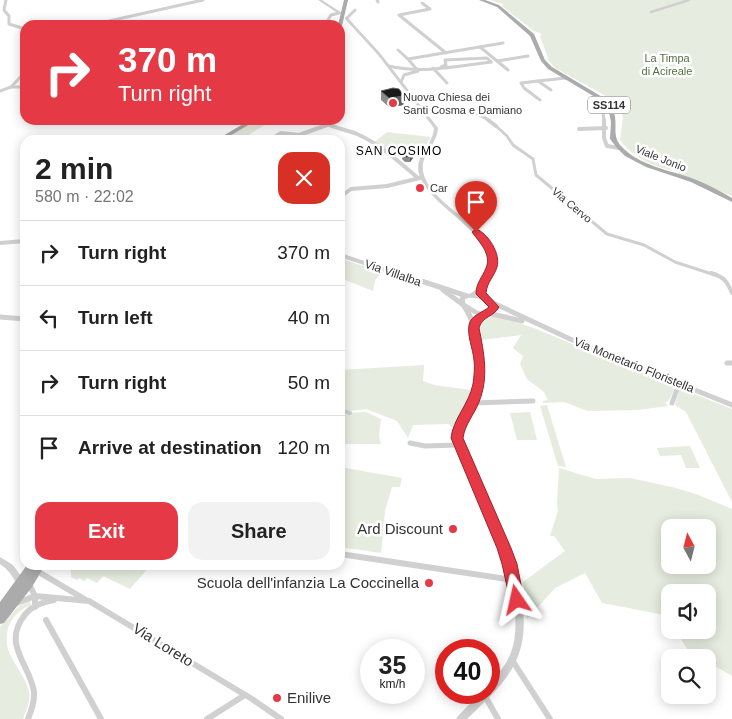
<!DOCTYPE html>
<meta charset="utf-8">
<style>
:root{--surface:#fff;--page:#f2f2f2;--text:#222;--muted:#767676;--line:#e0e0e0;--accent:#e63946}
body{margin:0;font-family:Helvetica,sans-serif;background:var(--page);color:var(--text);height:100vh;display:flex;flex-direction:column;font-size:19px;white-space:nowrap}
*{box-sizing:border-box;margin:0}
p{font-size:16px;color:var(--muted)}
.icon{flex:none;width:28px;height:28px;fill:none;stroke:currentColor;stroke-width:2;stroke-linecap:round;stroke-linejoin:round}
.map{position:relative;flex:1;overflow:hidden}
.sheet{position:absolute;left:20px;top:135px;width:325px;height:435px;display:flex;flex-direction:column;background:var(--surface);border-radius:15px;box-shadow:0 2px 12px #0003}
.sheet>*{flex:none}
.top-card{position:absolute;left:20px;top:20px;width:325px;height:105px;border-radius:15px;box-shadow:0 2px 12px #0003;background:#e63946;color:#fff;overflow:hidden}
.needle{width:32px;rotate:353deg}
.controls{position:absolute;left:661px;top:519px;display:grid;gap:10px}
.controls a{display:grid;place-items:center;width:55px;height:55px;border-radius:10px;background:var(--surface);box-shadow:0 2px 12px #0003;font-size:25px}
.speed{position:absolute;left:360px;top:639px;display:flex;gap:10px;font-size:25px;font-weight:700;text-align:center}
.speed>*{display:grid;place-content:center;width:65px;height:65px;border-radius:50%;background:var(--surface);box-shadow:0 2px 12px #0003;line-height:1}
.speed small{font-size:12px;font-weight:400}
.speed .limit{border:8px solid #d22;background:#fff;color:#111}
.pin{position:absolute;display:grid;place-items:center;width:42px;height:42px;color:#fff;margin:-51px -21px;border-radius:50% 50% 50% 0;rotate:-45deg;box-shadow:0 0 5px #0007}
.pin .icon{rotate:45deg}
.me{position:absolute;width:55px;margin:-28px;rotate:349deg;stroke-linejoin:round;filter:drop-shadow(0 0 4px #0008)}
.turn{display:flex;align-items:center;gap:18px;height:105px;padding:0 15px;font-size:22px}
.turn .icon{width:65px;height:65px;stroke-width:2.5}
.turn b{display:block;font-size:35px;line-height:42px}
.round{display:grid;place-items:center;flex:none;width:52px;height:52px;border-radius:15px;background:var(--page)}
.summary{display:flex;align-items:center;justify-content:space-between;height:85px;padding:0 15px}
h1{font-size:30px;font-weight:600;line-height:38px}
.primary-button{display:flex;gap:10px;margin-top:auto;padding:10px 15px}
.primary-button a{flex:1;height:58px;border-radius:15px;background:var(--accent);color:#fff;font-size:20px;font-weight:600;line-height:58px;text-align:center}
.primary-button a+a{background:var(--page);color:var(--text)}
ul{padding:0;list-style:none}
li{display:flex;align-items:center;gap:15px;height:65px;padding:0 15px;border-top:1px solid var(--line)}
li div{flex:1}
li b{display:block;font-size:19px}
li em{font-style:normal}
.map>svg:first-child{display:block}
.green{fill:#e6ecdf;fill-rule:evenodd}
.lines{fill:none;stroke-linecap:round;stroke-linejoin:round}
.pedestrian-far2{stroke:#d0d0d0;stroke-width:2.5}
.pedestrian-far1{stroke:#d0d0d0;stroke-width:3}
.pedestrian{stroke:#d0d0d0;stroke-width:4}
.minor-far3{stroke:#d0d0d0;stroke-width:3}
.minor-far2{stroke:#d0d0d0;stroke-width:4}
.minor-far1{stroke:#d0d0d0;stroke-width:5}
.minor{stroke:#d0d0d0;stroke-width:6}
.tertiary{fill:#d0d0d0;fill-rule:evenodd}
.primary{fill:#ababab;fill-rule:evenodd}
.wall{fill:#8c8c8c}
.shaded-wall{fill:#5f5f5f}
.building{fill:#1a1a1a;stroke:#5f5f5f}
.route{fill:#e63946;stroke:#96252e}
.poi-dot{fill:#e63946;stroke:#fff;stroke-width:2}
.labels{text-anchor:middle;stroke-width:5;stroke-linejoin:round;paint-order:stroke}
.far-park-label{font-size:11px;fill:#56703f;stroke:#fff}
.far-poi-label{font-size:11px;fill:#333;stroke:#fff;text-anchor:start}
.shield{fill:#fff;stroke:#707070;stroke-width:1}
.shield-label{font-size:11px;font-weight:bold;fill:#333}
.far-street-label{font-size:11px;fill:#333;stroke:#fff}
.far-quarter-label{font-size:12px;letter-spacing:1px;fill:#000;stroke:#fff}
.street-label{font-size:12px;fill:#333;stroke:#fff}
.near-poi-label{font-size:15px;fill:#333;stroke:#fff;text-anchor:end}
.near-street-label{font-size:15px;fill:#333;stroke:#fff}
</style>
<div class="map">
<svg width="732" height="719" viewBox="0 0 732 719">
<rect width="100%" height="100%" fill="#fff"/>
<g class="green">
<path d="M490,0h242v196l-55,-23 3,-2 -2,-1c-19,1 -47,-14 -58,-30l3,-23 -3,-9 -14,-12 -51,-28 -6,-7 -9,-25 2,-2 -8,-3 -32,-25 1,-2z"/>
<polygon points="258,120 273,120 240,140 222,140"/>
<polygon points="387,132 431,137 421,153 387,149 373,143"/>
<polygon points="345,260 382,272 375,280 373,291 340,278 340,264"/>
<polygon points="488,315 497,316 534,328 671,385 674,390 669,400 665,403 668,406 638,410 588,411 564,402 543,403 543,401 548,400 544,392 527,379 520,364 523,356 513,348 521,335 481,340 477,323"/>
<polygon points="424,365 423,381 434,385 471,390 468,402 452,428 449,424 413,425 408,438 397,421 366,409 351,411 340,408 340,370"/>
<polygon points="682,389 732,409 732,502 686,412 675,405 679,391"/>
<polygon points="547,405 566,467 558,466 540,406"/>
<polygon points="366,412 381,419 379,436 381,444 340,444 340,418 346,413"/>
<polygon points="530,412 537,440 517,440 510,413"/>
<polygon points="690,446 700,468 686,468 681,455 660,456 657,448"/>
<polygon points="340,467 402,478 400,487 392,487 385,511 381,553 340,547"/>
<path d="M559,468l37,11 34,-1 42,9 24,7 36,15v167l-24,-14v-4c-19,0 -24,-13 -31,-28h31v-38h-38v24l-68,-13 -17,-30 -30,15 -28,31 -4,-37 42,-31 -11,-15h-4l8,-25 -1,-8zM670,528h38v37h-38z"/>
<polygon points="56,565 151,565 130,589 103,576 97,583 87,578 84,581 79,578 77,580 71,577 71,571 67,567 64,569"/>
<path d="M30,601l1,4c-19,7 -28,25 -23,44 5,15 18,28 21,43 2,8 -3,19 -6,27h-23v-92l18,-20z"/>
</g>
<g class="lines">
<polyline class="pedestrian-far2" points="651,12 689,0"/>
<polyline class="pedestrian-far1" points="496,126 507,136 513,145 533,159 536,175 607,234 644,245 675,262 715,275"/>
<g class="pedestrian">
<path d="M711,273c13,4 16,8 21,20"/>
<polyline points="340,410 350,413"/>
</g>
<g class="minor-far3">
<polyline points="6,0 4,10 9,16 9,24 25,29"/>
<polyline points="377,0 378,2"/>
<polyline points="422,3 430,9 399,15 446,53"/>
<polyline points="347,18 355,10"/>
<polyline points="91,25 203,0"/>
<polyline points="311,25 326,23 331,15 339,13"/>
<polyline points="480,47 508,70"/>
<polyline points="398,50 408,59"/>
<polyline points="497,61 528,56"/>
<path d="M389,66c33,8 69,0 102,-4"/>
<polyline points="441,67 446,65 445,60 487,58 491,62"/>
<polyline points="433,68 447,83"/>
<polyline points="418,71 408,59 503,43"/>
<polyline points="538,81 521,83 524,88 540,100"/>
<polyline points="401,82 404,75 418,71"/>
<polyline points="11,87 25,87"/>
<polyline points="551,90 538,81 566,78"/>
<polyline points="0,91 11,87 25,72"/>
<polyline points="603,112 604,121"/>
<path d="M426,113c23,-3 43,-7 64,8"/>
<polyline points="320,120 322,121"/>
</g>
<g class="minor-far2">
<path d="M320,120c12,8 24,9 37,14 23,10 42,28 61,44"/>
<polyline points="488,120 496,126"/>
<polyline points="604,120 604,138 607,146 619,148"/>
<polyline points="579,129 606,128"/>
<polyline points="270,140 281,133 299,135 327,125"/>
<polyline points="340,197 351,189 387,186 420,178"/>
<polyline points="0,243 25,241"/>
<polyline points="340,255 401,275"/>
</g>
<g class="minor-far1">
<polyline points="397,273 467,296"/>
<polyline points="443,290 462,304"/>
<polyline points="489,301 583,345 732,405"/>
<polyline points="488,313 522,321"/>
<polyline points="0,317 25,319"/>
<polyline points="727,363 732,363"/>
<polyline points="473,403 533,401"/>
<polyline points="672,403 679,384"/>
<polyline points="410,443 425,446 458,445"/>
</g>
<g class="minor">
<polyline points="340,554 513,580"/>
<polyline points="42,574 86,600"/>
<polyline points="29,584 35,596 89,601 252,699 281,719"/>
<polyline points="17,603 35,596 35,607"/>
<polyline points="46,620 101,719"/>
<polyline points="512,660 550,719"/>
<polyline points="485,696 498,719"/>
<path d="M28,719c3,-8 7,-17 6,-27 -4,-28 -32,-47 -10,-76 6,-9 19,-14 30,-16"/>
<polyline points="207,719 245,695"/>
</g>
<g class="tertiary">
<polygon points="318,0 322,0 342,13 339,14"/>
<path d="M345,17h2l33,36 58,75c-1,19 -22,28 -13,50 17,41 107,62 51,117l14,5 7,7c-6,9 -16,11 -20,20 8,25 10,54 -1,78 -5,11 -17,22 -15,35 2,15 17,41 23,55 22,47 57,120 30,170 -11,21 -30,37 -47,54h-11l2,-3 23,-24h8c0,-1 0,-6 0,-7 1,-3 5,-6 7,-9 5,-6 10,-12 13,-19 7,-14 7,-32 6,-48 -4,-44 -25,-85 -43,-125 -5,-12 -18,-32 -18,-45 -1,-13 10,-24 15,-34 12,-25 10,-57 1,-82 -3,-6 -6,-14 -11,-19l1,-7c3,-1 8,-2 11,-4 6,-3 11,-11 14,-18 1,-3 3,-7 4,-10 5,-30 -58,-58 -69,-88 -8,-21 13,-30 14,-49l-56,-73 -33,-36zM467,298c10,-1 17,2 24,9l-5,5 -8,-1 -13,-8v-4zM471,312l3,2 6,1 -5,6z"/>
<path d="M0,557l13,8 11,15 3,1 1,2 -1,2c-13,2 -12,-8 -20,-15 0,-1 -6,-5 -7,-6z"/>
</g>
<g class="primary">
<polygon points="344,0 348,0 342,26 340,27 340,25 338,25"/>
<path d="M479,0h6l14,5 35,29 11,26 7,7 52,31c21,19 4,34 17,48 18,20 49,24 73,33 13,5 26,12 38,19v4l-41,-20 -45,-15 -21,-11 -8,-8 -7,-9 1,-17 -2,-10 -4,-7 -5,-5 -52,-31 -7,-8 -11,-25 -33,-29z"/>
<polygon points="250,120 257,120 223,140 216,140"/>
<polygon points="27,565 45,565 32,587 4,623 0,624 0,602"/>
</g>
</g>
<g class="wall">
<polygon points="381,91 404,96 404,105 389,107 381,100"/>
<polygon points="413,153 413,158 410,162 405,162 402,159 402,154"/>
</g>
<g class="shaded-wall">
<polygon points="404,96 404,105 389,107 389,98"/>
<polygon points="413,153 413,158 410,162 410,157"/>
</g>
<g class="building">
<polygon points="393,88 399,89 404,96 389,98 381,91"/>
<polygon points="405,152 413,153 410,157 406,157 402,154"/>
</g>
<path class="route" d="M476,229c12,4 25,25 21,38 -3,10 -10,15 -11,26l13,14c-5,10 -17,9 -20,21 5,25 10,49 0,74 -5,13 -14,22 -16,36l48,110 6,16 7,36 -2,5 -5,2 -5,-2 -2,-5 -8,-36 -5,-16 -46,-110c2,-19 18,-34 22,-54 1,-7 2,-17 1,-24 -1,-11 -7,-24 -5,-35 2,-10 13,-12 20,-18l-13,-13c0,-11 6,-16 10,-26 6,-14 -7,-26 -14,-36z"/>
<g class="poi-dot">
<circle cx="393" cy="103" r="5"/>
<circle cx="420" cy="188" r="5"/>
<circle cx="453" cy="529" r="5"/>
<circle cx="429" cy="583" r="5"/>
<circle cx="277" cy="698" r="5"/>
</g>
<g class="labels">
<g class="far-park-label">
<text x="667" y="62">La Timpa<tspan x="667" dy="13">di Acireale</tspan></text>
</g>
<g class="far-poi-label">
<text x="403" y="101">Nuova Chiesa dei<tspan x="403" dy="13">Santi Cosma e Damiano</tspan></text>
<text x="430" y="192">Car</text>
</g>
<rect class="shield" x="588" y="96.5" width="42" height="17" rx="4"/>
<g class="shield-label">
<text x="609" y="109">SS114</text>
</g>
<g class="far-street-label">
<text transform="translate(661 158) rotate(22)" y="4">Viale Jonio</text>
<text transform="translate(572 205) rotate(40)" y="4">Via Cervo</text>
</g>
<g class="far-quarter-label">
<text x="399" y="155">SAN COSIMO</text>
</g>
<g class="street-label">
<text transform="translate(393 273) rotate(19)" y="4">Via Villalba</text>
<text transform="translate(634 365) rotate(22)" y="4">Via Monetario Floristella</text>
</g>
<g class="near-poi-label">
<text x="443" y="534">Ard Discount</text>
<text x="419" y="588">Scuola dell'infanzia La Coccinella</text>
<text x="287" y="703" text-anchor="start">Enilive</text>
</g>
<g class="near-street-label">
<text transform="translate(163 645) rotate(32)" y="5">Via Loreto</text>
</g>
</g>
</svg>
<div class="controls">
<a><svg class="needle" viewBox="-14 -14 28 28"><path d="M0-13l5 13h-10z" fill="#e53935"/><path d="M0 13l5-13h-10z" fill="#767676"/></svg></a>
<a><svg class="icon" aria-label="sound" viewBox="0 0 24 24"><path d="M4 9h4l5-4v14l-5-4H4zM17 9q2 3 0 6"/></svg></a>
<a><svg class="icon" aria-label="search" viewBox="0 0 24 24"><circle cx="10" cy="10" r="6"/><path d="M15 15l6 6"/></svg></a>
</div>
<div class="speed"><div>35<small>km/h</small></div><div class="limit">40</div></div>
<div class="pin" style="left:476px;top:232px;background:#d93025"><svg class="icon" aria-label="arrive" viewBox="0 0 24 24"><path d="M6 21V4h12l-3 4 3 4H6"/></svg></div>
<svg class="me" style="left:517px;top:600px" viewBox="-20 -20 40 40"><path d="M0-17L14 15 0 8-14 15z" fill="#e63946" stroke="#fff" stroke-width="4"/></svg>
<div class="top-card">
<div class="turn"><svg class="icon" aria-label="right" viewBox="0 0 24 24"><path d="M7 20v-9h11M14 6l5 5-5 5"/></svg><div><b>370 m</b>Turn right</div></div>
</div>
<section class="sheet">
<div class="summary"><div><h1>2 min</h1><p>580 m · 22:02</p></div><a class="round" style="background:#d93025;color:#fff"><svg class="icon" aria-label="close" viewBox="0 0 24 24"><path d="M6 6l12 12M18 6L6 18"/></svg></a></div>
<ul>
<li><svg class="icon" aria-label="right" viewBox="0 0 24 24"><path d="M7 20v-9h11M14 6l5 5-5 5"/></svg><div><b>Turn right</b></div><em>370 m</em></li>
<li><svg class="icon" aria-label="left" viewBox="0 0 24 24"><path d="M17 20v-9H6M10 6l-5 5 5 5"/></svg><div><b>Turn left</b></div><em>40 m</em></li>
<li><svg class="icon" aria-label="right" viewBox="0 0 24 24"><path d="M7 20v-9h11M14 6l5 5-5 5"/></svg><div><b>Turn right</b></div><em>50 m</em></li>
<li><svg class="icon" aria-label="arrive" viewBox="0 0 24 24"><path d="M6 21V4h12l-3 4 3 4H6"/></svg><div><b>Arrive at destination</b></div><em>120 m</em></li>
</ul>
<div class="primary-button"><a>Exit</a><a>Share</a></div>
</section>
</div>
